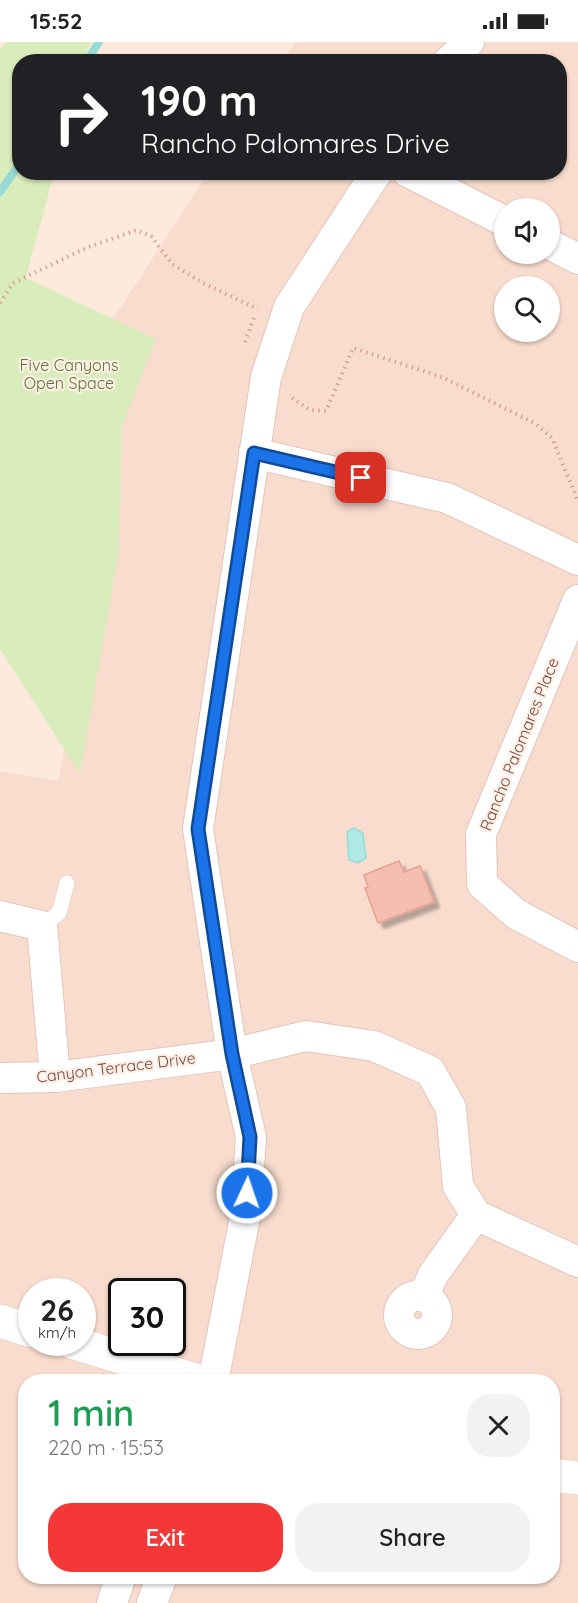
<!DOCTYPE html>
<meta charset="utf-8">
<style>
:root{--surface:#fff;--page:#f2f2f2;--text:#222;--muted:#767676;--accent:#f33837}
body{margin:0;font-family:Quicksand,sans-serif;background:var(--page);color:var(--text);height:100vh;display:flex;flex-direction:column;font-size:22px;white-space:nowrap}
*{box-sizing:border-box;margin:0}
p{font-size:20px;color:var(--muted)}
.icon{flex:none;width:33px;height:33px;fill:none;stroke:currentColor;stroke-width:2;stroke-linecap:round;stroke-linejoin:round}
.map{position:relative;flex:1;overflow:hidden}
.details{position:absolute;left:18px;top:1332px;width:542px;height:210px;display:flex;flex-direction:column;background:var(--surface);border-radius:24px;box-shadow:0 2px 4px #0004}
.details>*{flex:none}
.hud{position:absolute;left:12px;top:12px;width:555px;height:126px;border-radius:24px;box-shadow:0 2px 4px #0004;background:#202124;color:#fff;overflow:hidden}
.controls{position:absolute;left:494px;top:156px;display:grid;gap:12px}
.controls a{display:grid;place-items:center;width:66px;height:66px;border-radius:50%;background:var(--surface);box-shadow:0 2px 4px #0004;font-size:30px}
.speed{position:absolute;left:18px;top:1236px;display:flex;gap:12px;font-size:30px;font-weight:700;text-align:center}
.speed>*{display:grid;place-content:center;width:78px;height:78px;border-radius:50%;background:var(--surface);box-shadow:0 2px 4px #0004;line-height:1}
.speed small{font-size:15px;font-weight:400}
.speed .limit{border:3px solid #111;border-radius:9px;background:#fff;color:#111}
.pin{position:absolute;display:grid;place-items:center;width:51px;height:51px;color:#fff;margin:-26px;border-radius:12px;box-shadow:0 3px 9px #0006}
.me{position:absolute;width:66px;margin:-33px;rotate:3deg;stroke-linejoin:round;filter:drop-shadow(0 0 4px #0008)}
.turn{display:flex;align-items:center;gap:21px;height:126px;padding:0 30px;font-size:27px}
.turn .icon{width:78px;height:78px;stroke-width:2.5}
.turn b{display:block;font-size:42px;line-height:51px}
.round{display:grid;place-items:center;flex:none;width:63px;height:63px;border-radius:24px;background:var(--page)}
.headline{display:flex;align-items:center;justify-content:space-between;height:102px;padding:0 30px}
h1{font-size:36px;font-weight:600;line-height:45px;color:#1e9e55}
.primary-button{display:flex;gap:12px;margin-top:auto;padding:12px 30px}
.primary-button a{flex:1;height:69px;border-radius:24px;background:var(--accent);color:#fff;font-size:24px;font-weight:600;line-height:69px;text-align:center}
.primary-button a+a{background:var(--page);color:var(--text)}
.status{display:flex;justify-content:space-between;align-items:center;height:42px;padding:0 30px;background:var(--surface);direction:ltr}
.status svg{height:16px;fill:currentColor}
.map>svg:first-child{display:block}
.residential{fill:#f8dccd;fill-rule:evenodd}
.green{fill:#d9ecbb}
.water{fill:#b0e8e4;stroke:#96dbd6;stroke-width:1.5}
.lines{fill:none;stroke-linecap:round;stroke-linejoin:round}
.stream{stroke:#96dbd6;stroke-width:8}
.building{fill:#f5beb2;stroke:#e9a091;stroke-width:1.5;filter:url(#shadow)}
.lane-casing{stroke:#e4c5bb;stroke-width:16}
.street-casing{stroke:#e4c5bb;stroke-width:32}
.secondary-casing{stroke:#eac4b8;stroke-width:34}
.path{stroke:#daa196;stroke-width:4;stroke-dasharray:1.5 4.5;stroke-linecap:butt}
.lane{stroke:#fff;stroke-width:15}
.street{stroke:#fff;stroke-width:30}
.secondary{stroke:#fff;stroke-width:33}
.route-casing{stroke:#114b97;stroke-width:15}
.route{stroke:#1a73e8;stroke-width:10}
.labels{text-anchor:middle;stroke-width:4.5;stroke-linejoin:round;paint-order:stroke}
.park-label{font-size:16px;fill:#587639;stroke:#ffefe4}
.street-label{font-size:16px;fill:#754b44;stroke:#ffefe4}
</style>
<div class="status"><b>15:52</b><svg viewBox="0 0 49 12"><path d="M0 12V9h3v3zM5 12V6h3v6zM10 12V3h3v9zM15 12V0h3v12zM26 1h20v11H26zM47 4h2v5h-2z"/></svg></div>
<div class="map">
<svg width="578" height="1561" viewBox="0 0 578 1561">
<defs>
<filter id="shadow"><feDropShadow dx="5.5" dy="5.5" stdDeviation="1.5" flood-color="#0004"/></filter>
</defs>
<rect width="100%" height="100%" fill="#feeadc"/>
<path class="residential" d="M296,0h282v1561h-578v-832l58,10 58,-298 -32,-119 124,-191 352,-1v-110l-278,-1zM504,166h45v46h-45zM504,244h45v46h-45zM32,1250h50v50h-50zM122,1250h50v50h-50zM26,1340h526v194h-526z"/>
<polygon class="green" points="8,0 90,0 84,19 20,20 20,130 54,131 26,236 156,297 122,384 119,508 80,732 0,607 0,6"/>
<polygon class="water" points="354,786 363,791 366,816 358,821 349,818 347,790"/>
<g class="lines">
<g class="stream">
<polyline points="86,20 99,0"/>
<polyline points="0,150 20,121"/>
</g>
</g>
<polygon class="building" points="399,819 404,830 420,824 434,860 378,881 365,846 368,845 364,833"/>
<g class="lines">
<defs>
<polyline id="lane" points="42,884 59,871 67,841"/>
<g id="street">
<polyline points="448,20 469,0"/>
<polyline points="408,130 504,179"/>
<polyline points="549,202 578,217"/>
<polyline points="254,411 447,456 578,518"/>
<polyline points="578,558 481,792 482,842 516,872 578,905"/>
<polyline points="0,874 42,884 55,1035"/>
<polyline points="0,1036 55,1035 232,1012 306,994 374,1004 430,1029 451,1066 458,1144 476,1173 578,1220"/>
<circle cx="418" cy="1273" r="19"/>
<polyline points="424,1254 433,1233 476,1173"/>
<polyline points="213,1340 246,1170 251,1095 232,1012 198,787 266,335 289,265 377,130"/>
<polyline points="112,1561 121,1534"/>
<polyline points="152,1561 162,1534"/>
</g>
<g id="secondary">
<polyline points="0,1279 32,1289"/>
<polyline points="71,1300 202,1340"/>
<polyline points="552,1433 578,1436"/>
</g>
</defs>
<use href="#lane" class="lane-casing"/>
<use href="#street" class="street-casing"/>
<use href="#secondary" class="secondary-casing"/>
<g class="path">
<polyline points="0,261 13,241 86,206 137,188 151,194 172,222 203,241 258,267"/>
<polyline points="245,300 254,276"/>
<polyline points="292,356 310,368 326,369 353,306 442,335 536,382 552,396 578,459"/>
</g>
<use href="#lane" class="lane"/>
<use href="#street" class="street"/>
<use href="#secondary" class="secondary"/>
</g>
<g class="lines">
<defs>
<polyline id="route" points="247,1151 250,1095 232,1012 198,787 254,411 361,436"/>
</defs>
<use href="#route" class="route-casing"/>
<use href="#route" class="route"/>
</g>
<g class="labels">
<g class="park-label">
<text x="69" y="329">Five Canyons<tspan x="69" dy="18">Open Space</tspan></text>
</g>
<g class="street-label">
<text transform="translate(519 702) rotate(-68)" y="6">Rancho Palomares Place</text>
<text transform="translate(116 1025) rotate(-7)" y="6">Canyon Terrace Drive</text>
</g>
</g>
</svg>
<div class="controls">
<a><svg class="icon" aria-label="sound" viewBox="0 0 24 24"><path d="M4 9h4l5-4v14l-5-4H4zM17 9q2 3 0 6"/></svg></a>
<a><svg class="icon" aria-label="search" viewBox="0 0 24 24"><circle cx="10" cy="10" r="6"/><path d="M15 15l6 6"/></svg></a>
</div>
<div class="speed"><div>26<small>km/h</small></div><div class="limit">30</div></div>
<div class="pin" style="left:361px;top:436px;background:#d93025"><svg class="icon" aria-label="arrive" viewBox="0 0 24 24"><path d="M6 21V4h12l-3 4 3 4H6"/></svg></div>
<svg class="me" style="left:247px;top:1151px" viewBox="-20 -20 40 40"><circle r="17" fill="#1a73e8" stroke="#fff" stroke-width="3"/><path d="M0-11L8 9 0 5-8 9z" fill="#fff"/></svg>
<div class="hud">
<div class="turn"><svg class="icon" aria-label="right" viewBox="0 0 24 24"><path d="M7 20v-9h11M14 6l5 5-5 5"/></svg><div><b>190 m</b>Rancho Palomares Drive</div></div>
</div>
<section class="details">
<div class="headline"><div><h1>1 min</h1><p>220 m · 15:53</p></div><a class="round"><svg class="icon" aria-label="close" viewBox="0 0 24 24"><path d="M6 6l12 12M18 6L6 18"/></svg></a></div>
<div class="primary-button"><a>Exit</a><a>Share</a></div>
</section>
</div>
